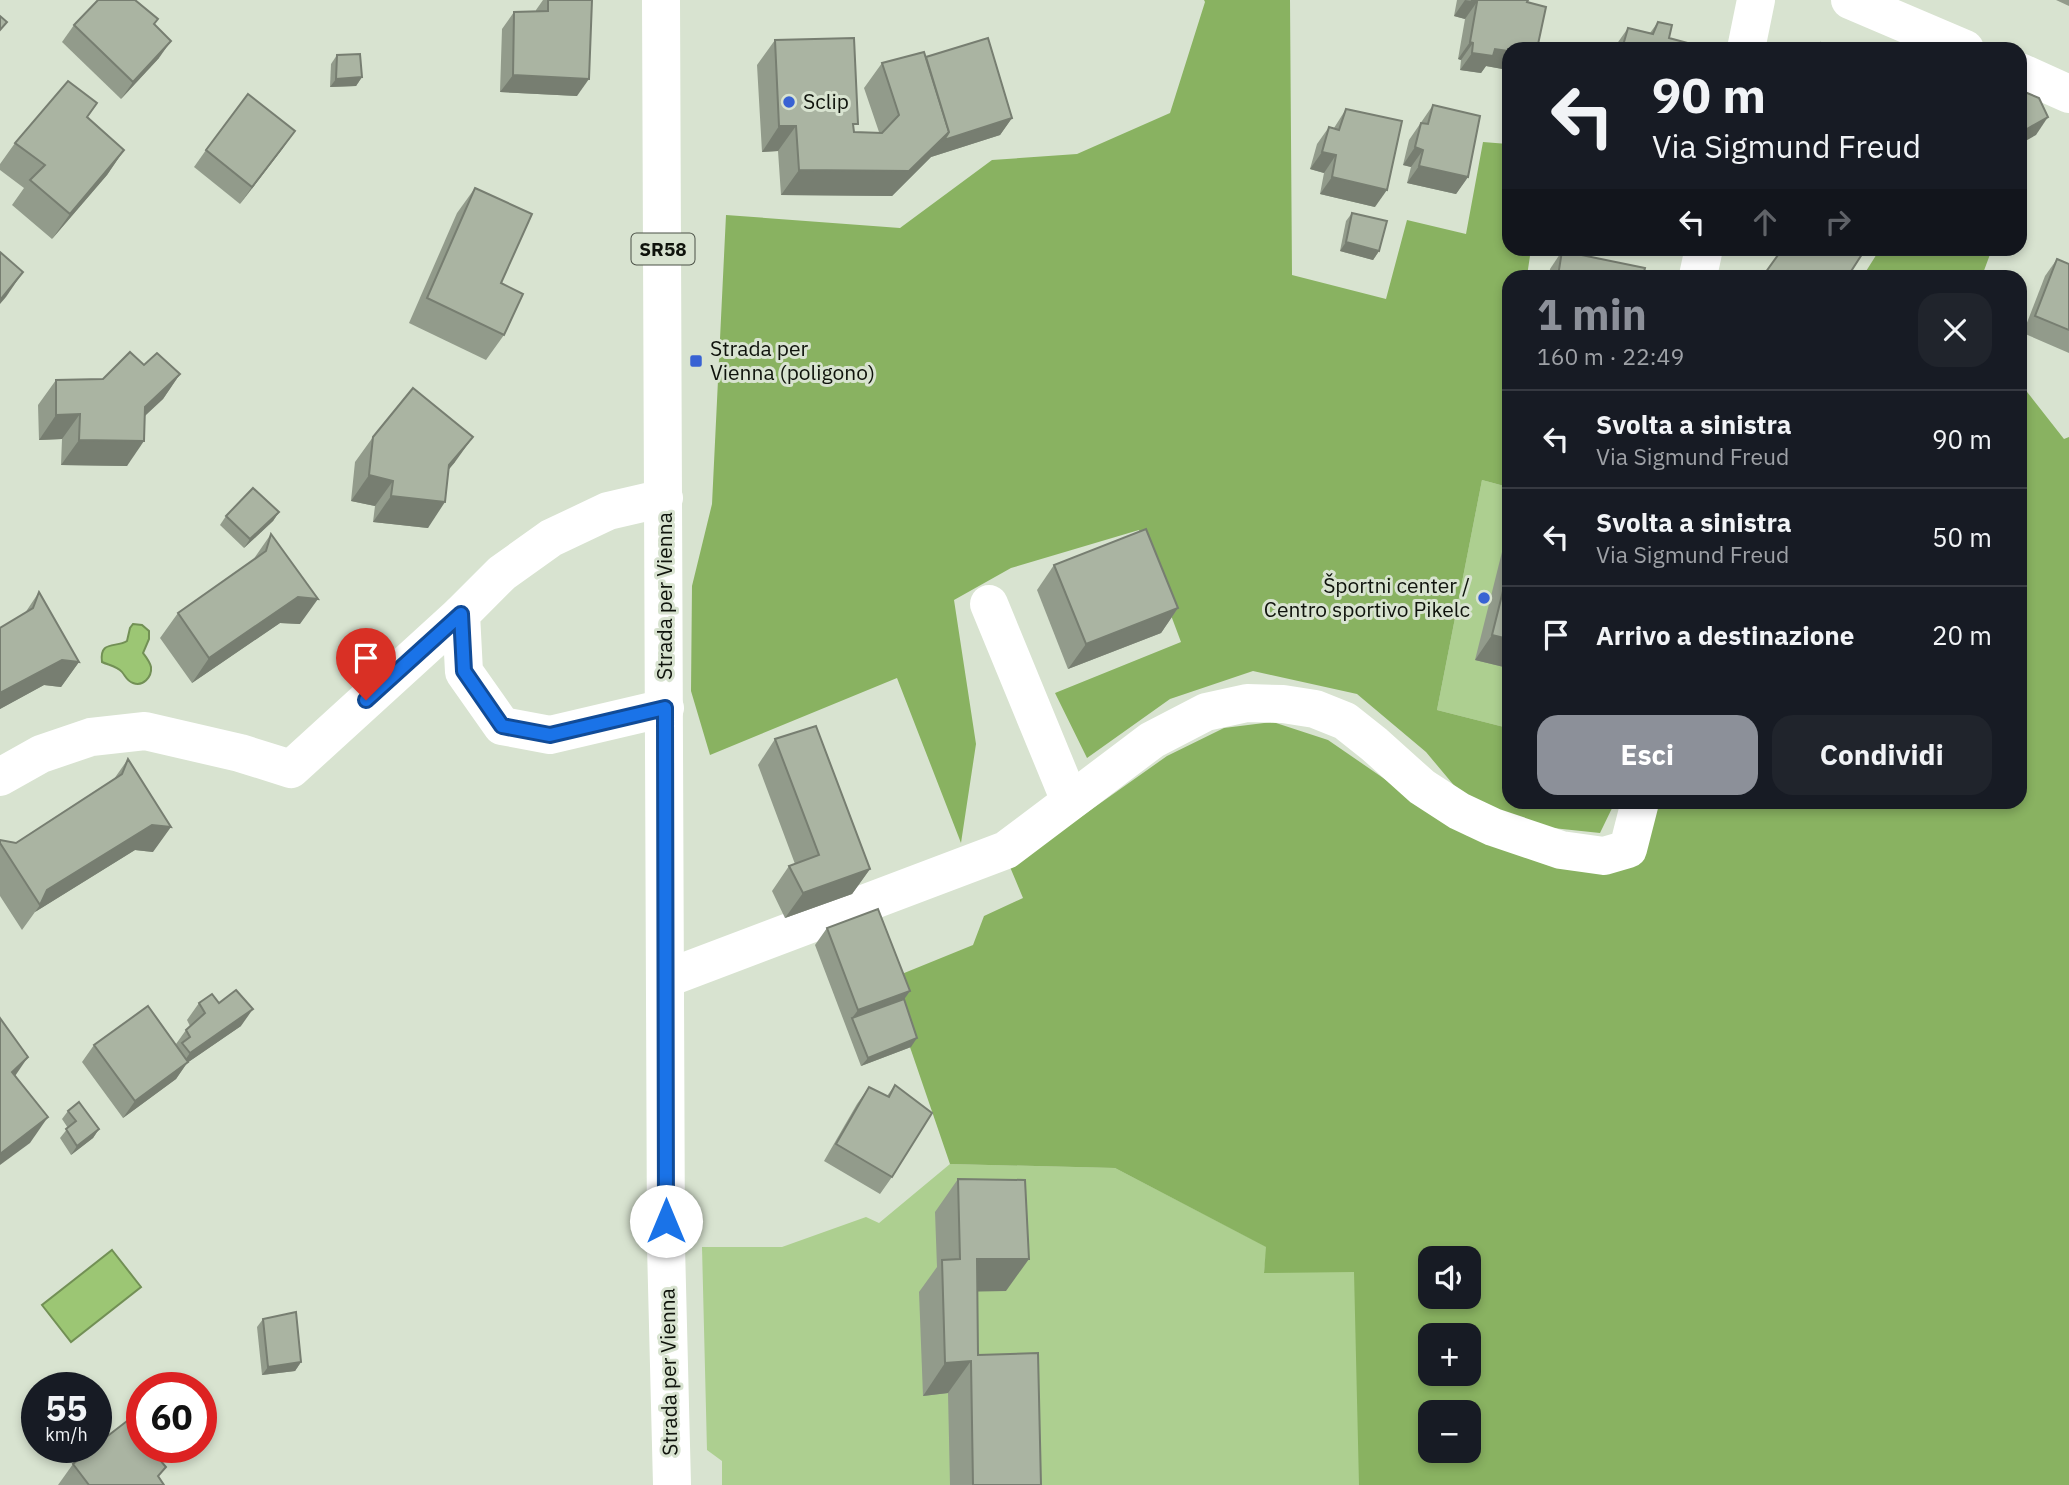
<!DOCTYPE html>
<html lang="it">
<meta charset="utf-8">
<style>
:root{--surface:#171b24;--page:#20242c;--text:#f1f3f6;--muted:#9ea1a6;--line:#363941;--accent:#8c9099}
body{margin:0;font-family:"IBM Plex Sans",sans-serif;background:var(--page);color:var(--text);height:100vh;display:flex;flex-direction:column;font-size:26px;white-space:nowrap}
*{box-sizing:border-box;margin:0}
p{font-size:23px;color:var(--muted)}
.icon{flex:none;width:38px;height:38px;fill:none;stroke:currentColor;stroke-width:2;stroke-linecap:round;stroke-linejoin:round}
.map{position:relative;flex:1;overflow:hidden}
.details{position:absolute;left:1502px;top:270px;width:525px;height:539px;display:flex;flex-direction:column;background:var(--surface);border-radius:21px;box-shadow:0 4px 10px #0003}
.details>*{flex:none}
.hud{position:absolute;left:1502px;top:42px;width:525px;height:214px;border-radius:21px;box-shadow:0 4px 10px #0003;background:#171b24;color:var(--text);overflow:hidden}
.tools{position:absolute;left:1418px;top:1246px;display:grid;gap:14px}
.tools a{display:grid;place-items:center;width:63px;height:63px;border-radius:14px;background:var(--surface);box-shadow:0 4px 10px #0003;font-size:35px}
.speed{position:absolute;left:21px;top:1372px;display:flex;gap:14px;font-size:35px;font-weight:700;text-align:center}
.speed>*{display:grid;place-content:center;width:91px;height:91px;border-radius:50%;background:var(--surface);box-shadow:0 4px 10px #0003;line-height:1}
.speed small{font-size:18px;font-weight:400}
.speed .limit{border:10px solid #d22;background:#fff;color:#111}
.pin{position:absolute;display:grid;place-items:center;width:60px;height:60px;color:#fff;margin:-72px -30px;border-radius:50% 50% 50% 0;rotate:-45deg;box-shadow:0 0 7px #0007}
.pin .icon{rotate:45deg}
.me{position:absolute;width:77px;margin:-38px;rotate:0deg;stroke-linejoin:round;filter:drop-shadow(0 0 5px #0008)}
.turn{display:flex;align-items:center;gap:24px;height:147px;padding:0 35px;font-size:32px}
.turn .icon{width:91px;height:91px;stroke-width:2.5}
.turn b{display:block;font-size:49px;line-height:60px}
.lanes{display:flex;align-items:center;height:66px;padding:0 35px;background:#0003;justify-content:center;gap:35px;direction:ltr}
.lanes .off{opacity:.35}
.round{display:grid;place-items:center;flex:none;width:74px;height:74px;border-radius:21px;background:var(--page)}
.summary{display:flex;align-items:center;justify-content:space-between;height:119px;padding:0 35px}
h1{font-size:42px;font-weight:700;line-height:52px;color:var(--accent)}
.cta{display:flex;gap:14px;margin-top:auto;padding:14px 35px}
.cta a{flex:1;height:80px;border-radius:21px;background:var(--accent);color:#fff;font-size:28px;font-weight:700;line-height:80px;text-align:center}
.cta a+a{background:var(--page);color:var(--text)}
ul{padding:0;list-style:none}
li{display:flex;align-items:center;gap:21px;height:98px;padding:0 35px;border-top:2px solid var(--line)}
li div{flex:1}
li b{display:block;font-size:26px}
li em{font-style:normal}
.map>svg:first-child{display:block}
.green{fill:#adcf90;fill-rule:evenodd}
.forest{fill:#89b261;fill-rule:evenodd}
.water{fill:#9cc674;stroke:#729055;stroke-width:2}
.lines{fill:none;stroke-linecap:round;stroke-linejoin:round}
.minor{stroke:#fff;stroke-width:38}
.secondary{stroke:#fff;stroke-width:38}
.primary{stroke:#fff;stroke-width:38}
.wall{fill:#929b8b}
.shaded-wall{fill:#777e71}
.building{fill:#aab4a2;stroke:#777e71;stroke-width:2}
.route-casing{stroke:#114b97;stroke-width:18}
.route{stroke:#1a73e8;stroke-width:12}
.poi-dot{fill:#3862d3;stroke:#d8e3d0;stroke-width:2.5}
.labels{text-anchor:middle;stroke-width:6;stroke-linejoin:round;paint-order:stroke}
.shield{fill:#d8e3d0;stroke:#4b5147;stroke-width:2}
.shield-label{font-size:19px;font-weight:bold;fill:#0f130c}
.poi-label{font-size:21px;fill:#0f130c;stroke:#d8e3d0;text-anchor:start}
.street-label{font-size:21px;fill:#0f130c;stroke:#d8e3d0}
</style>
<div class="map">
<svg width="2069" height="1485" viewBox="0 0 2069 1485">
<rect width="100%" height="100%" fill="#d8e3d0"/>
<g class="green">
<polygon points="1482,480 1508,487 1508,728 1437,710"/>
<path d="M950,1164l165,4 152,79 -3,25 90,-1 76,26h38l601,188h-1347v-24l-15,-11 -5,-203h80l84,-30 13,6zM1430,1335h38v39h-38zM1430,1412h38v39h-38z"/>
</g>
<g class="forest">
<polygon points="1204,0 1290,0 1292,275 1386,299 1407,220 1466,234 1483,142 1508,144 1508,248 1531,249 1527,276 1508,276 1508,487 1482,480 1437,710 1508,728 1508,802 1615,802 1600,833 1534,826 1462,795 1426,752 1357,694 1253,671 1170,699 1087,758 1055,693 1181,642 1139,530 1011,568 954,600 976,744 961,843 897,678 710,755 691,691 692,586 712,504 726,215 900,228 992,160 1077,154 1170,113 1205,2"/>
<polygon points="1880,249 1880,248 1992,249 1982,276 1863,276"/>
<path d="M2020,383l44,56 5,-2v1048h-710l-5,-213 -90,1 2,-26 -151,-79 -165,-4 -63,-184 86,-35 11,-29 39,-18 -13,-31 157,-111 57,-28 49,-6 55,18 138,95 127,37 64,-70h142l18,4 2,-4h201zM1430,1258h38v39h-38zM1430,1335h38v39h-38zM1430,1412h38v39h-38z"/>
</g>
<g class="water">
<path d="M133,624l9,1 7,6v8l-6,14c3,4 7,9 8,14 1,10 -8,20 -18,16 -6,-2 -7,-6 -11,-11 -5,-6 -14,-7 -20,-10 -3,-22 14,-14 25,-21l3,-13z"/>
<polygon points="112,1250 141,1287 71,1342 42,1305"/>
</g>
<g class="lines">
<g class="minor">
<polyline points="1746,49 1756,0"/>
<polyline points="1698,276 1704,248"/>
<polyline points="664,498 608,511 551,538 502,573 461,614 464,672 502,726 550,735 665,708"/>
<polyline points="989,604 1070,801"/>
<polyline points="0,777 41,754 91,737 145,731 240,753 291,769 461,614"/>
<polyline points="665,979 1006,850 1152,740 1206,712 1247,703 1283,704 1315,709 1345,721 1374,744 1422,787 1459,811 1493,827 1561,850 1604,856 1628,849 1640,802"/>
</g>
<g class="secondary">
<polyline points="1850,0 1965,49"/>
<polyline points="2020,72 2069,94"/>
</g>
<polyline class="primary" points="661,0 666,1246 672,1485"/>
</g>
<g class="wall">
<polygon points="543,0 592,0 577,96 500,92 502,29 514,12 536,12 536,10"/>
<polygon points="1457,0 1528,0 1508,49 1508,70 1486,66 1481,73 1460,70 1461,60 1458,59 1465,19 1454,16"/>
<polygon points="2056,0 2069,0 2069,6"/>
<polygon points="1658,22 1669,38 1694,49 1615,49 1616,45 1628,28 1650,33"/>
<polygon points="74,25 159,58 121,99 62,42"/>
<polygon points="775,40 854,132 879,132 864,88 882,63 926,57 1012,118 1000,135 931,157 892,196 781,195 778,151 762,152 757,65"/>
<polygon points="337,55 362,77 356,86 330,87 331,64"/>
<polygon points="1433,105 1468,177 1456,194 1407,183 1411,167 1403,165 1409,140"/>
<polygon points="1346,109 1375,207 1320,194 1324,173 1310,169 1317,144 1329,127 1334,128"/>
<polygon points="87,117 124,150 107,175 52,239 12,205 24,188 0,170 0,164 15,143"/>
<polygon points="283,148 240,204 194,167 206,150"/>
<polygon points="475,188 501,283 504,335 486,360 409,323 457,213"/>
<polygon points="1352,213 1379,251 1373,260 1340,251 1346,221"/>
<polygon points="1562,251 1643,276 1549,276 1550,269"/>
<polygon points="2057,259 2069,264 2069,353 2023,333 2045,276"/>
<polygon points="144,365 180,374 163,399 145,416 127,466 61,465 62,439 39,440 38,405 56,380 103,379"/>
<polygon points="373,437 455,462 448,470 428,528 373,522 375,506 351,501 355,462"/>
<polygon points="279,512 273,521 244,548 220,525 226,516"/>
<polygon points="1508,528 1508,668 1475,660"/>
<polygon points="271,534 300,624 280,623 192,683 160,638 178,613 253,560"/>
<polygon points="1054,565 1178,608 1161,633 1068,669 1037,590"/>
<polygon points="39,592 79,662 61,687 44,685 0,709 0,628 25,613"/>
<polygon points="775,739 870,869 852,894 785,918 772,891 789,866 795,864 758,765"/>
<polygon points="128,759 153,852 135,850 35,912 22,930 0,896 0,840 16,843 114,779"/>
<polygon points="827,928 910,991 904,999 911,1047 861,1066 815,945"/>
<polygon points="199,1003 219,1003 241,1026 187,1063 176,1079 123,1118 82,1062 94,1045 176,1044 186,1030 190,1026 187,1020"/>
<polygon points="895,1085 892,1177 880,1194 824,1161 857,1104 869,1087 887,1096"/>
<polygon points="68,1111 99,1129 93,1138 71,1155 60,1138 68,1128 62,1119"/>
<polygon points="958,1179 1006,1291 978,1291 978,1355 1041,1485 950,1485 948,1393 923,1396 919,1292 937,1267 935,1212"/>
<polygon points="263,1319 301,1362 295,1371 262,1375 257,1327"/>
<polygon points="73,1464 159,1477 164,1485 58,1485"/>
</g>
<g class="shaded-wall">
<polygon points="1465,0 1477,2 1465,19 1454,16"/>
<polygon points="171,41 159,58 121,99 133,82"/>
<polygon points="1470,42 1473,43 1461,60 1458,59"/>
<polygon points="1495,49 1508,51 1508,70 1486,66 1481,73 1460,70 1472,53"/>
<polygon points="513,75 589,79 577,96 500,92"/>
<polygon points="362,77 356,86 330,87 336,79"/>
<polygon points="2048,117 2036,135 2020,144 2020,133"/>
<polygon points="1012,118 1000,135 931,157 892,196 781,195 799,170 949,132"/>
<polygon points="779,126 796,126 778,151 762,152"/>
<polygon points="295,131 283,148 240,204 252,187"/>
<polygon points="1415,147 1423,150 1411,167 1403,165"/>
<polygon points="124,150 107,175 52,239 70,214"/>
<polygon points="1322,152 1336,155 1324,173 1310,169"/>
<polygon points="1419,166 1468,177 1456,194 1407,183"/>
<polygon points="1332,177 1387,190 1375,207 1320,194"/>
<polygon points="1346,242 1379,251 1373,260 1340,251"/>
<polygon points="23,272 6,297 0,304 0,300"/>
<polygon points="180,374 163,399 127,432 145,407"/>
<polygon points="80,414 62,439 39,440 56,415"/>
<polygon points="473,437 455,462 431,491 449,465"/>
<polygon points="79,440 144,441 127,466 61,465"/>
<polygon points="369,475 393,481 375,506 351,501"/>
<polygon points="391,496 445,502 428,528 373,522"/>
<polygon points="279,512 273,521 244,548 250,539"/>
<polygon points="298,597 318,599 300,624 280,623 192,683 209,658"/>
<polygon points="1178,608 1161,633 1068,669 1086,644"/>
<polygon points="1492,635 1508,639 1508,668 1475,660"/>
<polygon points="62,660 79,662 61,687 44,685 0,709 0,693"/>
<polygon points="152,825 171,827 153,852 135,850 35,912 40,905 47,890"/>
<polygon points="870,869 852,894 785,918 803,893"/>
<polygon points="910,991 898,1008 852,1018 858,1010"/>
<polygon points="253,1009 241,1026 187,1063 176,1079 123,1118 135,1101 178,1070 190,1053"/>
<polygon points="917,1038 911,1047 861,1066 868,1058"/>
<polygon points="28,1057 11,1082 12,1072"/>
<polygon points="48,1117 30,1143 0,1165 0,1154"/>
<polygon points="99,1129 93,1138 71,1155 77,1146"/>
<polygon points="977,1259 1029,1259 1006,1291 954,1292"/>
<polygon points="971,1361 948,1393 923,1396 945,1363"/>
<polygon points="301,1362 295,1371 262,1375 268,1367"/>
</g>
<g class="building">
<polygon points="98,0 135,0 158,19 154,24 171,41 133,82 74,25"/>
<polygon points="548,0 592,0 589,79 513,75 514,12 548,11"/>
<polygon points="1471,0 1528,0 1527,2 1546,7 1537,49 1508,49 1508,51 1495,49 1493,56 1472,53 1473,43 1470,42 1477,2"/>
<polygon points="0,16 7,22 0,30"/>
<polygon points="1658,22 1672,25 1669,38 1695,45 1694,49 1622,49 1628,28 1653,34"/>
<polygon points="854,38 858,124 853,124 854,132 882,133 899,115 882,63 924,52 949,132 909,171 799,170 796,126 779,126 775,40"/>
<polygon points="988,38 1012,118 944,140 949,132 926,57"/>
<polygon points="1821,43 1841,49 1820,49"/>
<polygon points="360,54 362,77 336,79 337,55"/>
<polygon points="68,81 97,103 87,117 124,150 70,214 30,180 45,165 15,143"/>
<polygon points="2020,90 2039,98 2048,117 2020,133"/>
<polygon points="248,94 295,131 252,187 206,150"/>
<polygon points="1433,105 1480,116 1468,177 1419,166 1423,150 1415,147 1421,123 1428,124"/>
<polygon points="1346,109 1402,121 1387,190 1332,177 1336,155 1322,152 1329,127 1339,130"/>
<polygon points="475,188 532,214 501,283 523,294 504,335 427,298"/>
<polygon points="1352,213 1387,221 1379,251 1346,242"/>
<polygon points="1783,248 1866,248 1848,276 1763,276"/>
<polygon points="1562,251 1645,268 1643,276 1558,276"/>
<polygon points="0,252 23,272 0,300"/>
<polygon points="2057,259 2069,264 2069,330 2035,316"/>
<polygon points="130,352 144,365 157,353 180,374 145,407 144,441 79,440 80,414 56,415 56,380 103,379"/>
<polygon points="413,388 473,437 449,465 445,502 391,496 393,481 369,475 373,437"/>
<polygon points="253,488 279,512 250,539 226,516"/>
<polygon points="1146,529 1178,608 1086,644 1054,565"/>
<polygon points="271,534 318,599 298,597 209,658 178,613 266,551"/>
<polygon points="1508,571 1508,639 1492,635"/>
<polygon points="39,592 79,662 62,660 0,693 0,628 33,608"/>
<polygon points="816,726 870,869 803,893 789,866 819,855 775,739"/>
<polygon points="128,759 171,827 152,825 47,890 40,905 0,843 0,840 16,843 122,774"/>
<polygon points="878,909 910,991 858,1010 827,928"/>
<polygon points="236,990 253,1009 190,1053 182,1043 190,1037 186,1030 205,1013 199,1003 212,994 219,1003"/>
<polygon points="904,999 917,1038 868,1058 852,1018"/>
<polygon points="148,1006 188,1062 135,1101 94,1045"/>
<polygon points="0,1018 28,1057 12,1072 48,1117 0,1154"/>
<polygon points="895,1085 932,1113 892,1177 836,1144 869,1087 889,1097"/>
<polygon points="79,1102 99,1129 77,1146 66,1129 76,1121 68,1111"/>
<polygon points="958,1179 1025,1180 1029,1259 977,1259 978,1355 1038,1353 1041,1485 973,1485 971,1361 945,1363 942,1260 960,1259"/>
<polygon points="296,1312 301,1362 268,1367 263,1319"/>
<polygon points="127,1421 142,1438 142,1447 149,1447 166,1467 158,1476 164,1485 89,1485 73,1464 94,1447 96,1447 96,1445"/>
</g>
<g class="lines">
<defs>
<polyline id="route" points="366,700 461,614 464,671 502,726 550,735 665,708 666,1221"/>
</defs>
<use href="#route" class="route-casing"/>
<use href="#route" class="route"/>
</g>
<g class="poi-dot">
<circle cx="789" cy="102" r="7"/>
<rect x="689" y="354" width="14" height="14" rx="3.5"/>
<circle cx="1484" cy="598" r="7"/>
</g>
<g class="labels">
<rect class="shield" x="631.5" y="233.5" width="63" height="31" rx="5"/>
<g class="shield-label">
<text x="663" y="256">SR58</text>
</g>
<g class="poi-label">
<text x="803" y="109">Sclip</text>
<text x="710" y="356">Strada per<tspan x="710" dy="24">Vienna (poligono)</tspan></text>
<text x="1470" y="593" text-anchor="end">Športni center /<tspan x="1470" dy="24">Centro sportivo Pikelc</tspan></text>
</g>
<g class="street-label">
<text transform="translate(665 596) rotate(-90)" y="7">Strada per Vienna</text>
<text transform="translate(669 1372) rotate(-91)" y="7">Strada per Vienna</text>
</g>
</g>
</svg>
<div class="tools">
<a><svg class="icon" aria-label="sound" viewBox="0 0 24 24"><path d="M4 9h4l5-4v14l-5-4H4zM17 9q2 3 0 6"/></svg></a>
<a>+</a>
<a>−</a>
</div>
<div class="speed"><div>55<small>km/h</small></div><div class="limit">60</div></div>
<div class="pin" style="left:366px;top:700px;background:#d93025"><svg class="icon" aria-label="arrive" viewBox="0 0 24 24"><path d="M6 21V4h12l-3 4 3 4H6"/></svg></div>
<svg class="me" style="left:666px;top:1221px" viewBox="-20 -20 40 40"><circle r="19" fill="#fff"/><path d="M0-13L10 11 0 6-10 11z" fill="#1a73e8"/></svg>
<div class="hud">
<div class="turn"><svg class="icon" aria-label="left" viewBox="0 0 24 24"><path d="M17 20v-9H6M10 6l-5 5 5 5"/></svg><div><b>90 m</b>Via Sigmund Freud</div></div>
<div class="lanes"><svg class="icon" aria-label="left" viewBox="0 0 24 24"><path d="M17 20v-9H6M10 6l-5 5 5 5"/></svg><svg class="icon off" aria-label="ahead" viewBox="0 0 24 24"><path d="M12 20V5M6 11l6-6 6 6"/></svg><svg class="icon off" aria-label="right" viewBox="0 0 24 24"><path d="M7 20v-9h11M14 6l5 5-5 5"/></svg></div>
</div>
<section class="details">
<div class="summary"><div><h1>1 min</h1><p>160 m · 22:49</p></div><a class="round"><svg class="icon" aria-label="close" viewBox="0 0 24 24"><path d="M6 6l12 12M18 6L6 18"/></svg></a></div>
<ul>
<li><svg class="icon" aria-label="left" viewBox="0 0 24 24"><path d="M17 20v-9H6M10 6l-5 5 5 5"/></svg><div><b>Svolta a sinistra</b><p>Via Sigmund Freud</p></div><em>90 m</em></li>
<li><svg class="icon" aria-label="left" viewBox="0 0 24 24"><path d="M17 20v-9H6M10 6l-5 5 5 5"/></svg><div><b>Svolta a sinistra</b><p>Via Sigmund Freud</p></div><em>50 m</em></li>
<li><svg class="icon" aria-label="arrive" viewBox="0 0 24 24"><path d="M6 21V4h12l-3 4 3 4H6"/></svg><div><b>Arrivo a destinazione</b></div><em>20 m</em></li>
</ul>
<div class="cta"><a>Esci</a><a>Condividi</a></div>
</section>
</div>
